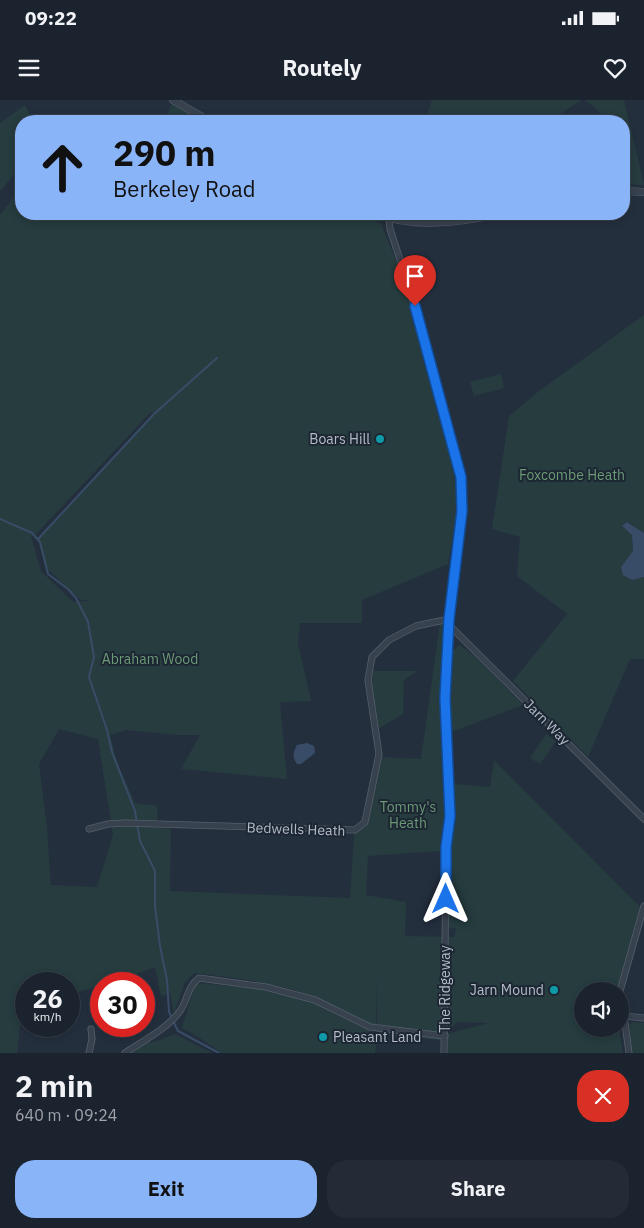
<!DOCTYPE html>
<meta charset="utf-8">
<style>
:root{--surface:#1b232e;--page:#242b36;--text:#f1f3f6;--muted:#a0a4aa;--line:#39404a;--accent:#8ab4f8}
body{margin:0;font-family:"IBM Plex Sans",sans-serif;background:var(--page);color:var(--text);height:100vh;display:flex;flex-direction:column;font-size:19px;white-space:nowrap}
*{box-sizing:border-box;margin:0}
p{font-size:16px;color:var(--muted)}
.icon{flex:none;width:28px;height:28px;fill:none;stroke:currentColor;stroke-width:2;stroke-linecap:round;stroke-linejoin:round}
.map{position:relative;height:953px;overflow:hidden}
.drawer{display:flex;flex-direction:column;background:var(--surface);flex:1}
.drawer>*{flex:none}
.guide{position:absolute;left:15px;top:15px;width:615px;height:105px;border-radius:20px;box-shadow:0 2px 8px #0003,0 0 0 1px var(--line);background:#8ab4f8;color:#111;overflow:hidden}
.controls{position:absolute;left:574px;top:882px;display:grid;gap:10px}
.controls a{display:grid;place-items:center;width:55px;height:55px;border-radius:50%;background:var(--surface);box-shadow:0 2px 8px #0003,0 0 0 1px var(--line);font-size:25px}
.speed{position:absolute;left:15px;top:872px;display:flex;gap:10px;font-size:25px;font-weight:700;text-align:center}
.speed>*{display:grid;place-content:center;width:65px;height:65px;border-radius:50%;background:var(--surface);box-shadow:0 2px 8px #0003,0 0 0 1px var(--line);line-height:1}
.speed small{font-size:12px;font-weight:400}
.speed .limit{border:8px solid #d22;background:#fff;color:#111}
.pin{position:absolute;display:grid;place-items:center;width:42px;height:42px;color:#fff;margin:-51px -21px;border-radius:50% 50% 50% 0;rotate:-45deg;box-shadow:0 0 5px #0007}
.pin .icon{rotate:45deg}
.me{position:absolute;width:55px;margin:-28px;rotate:0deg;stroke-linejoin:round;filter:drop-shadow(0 0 4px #0008)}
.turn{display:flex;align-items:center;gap:18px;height:105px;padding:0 15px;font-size:22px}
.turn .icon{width:65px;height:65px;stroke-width:2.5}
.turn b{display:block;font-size:35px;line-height:42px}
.round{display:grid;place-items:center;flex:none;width:52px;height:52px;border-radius:20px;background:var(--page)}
.summary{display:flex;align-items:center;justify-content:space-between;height:85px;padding:0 15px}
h1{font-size:30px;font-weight:800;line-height:38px}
.button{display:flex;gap:10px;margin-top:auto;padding:10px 15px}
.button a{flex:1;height:58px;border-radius:20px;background:var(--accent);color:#111;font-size:20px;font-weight:800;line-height:58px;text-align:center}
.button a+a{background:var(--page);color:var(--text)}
.status{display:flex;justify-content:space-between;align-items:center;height:35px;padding:0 25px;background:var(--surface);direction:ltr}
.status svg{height:14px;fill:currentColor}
header{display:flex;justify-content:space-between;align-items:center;height:65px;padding:0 15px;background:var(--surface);font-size:22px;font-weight:800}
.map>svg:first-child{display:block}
.green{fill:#263c3f;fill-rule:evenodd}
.water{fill:#394c67}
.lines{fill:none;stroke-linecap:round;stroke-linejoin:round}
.stream{stroke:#394c67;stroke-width:2}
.minor-casing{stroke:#565f6c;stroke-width:7}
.tertiary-casing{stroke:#565f6c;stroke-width:8}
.minor{stroke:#38414e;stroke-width:5.5}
.tertiary{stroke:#38414e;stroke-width:7}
.route-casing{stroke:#114b97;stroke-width:12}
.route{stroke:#1a73e8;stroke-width:9}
.culture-dot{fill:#0f9aa8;stroke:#1d2633;stroke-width:2}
.labels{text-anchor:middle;stroke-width:4;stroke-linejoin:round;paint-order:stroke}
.poi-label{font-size:14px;fill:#b4bcc9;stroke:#1d2633;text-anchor:end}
.park-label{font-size:14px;fill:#6b9a76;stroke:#1d2633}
.street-label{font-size:14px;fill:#b4bcc9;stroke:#1d2633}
</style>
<div class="status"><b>09:22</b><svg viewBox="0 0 49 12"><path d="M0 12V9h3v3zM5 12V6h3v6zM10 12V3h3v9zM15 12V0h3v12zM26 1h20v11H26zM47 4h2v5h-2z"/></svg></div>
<header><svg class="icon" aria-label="menu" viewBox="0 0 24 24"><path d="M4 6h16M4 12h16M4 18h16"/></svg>Routely<svg class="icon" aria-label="heart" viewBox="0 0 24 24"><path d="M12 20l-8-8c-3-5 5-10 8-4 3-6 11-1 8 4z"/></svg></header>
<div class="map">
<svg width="644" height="953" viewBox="0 0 644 953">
<rect width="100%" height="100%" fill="#242f3e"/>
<g class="green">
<polygon points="432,0 582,0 549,21 486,21 485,17 477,18 478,21 464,21 471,18 449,21 425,21"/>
<polygon points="585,0 624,0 644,85 624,84 624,21 603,21 600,12"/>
<polygon points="172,3 197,19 200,21 165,21"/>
<polygon points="25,5 33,21 21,21 21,66 0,91 0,23"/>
<path d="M21,87v27h339l21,10 26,63 38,138 9,46 3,41 -9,52 -86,36v23h-62l-2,20 13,58 -31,1 7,77 -106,-10 19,-34h-23l-51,-5 -16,5 7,27 18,41 22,3 1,22 13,1 -1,62 180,7 4,-65 11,-7 3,-5 14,-64 39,2 19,-136 6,3 -4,76 4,111 -1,13 12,1 -2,-1v-42l35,3 4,-27 146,147 -23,84h-35v38h37l4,24h-175l-1,-19 41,-11 -31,-1 -17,18 -62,-5 -3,18h-153l-27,-18 -13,-7 12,-40 4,-5 73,7 43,13 63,32v-59l-1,50 -6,-1c-17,-9 -34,-19 -52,-27 -36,-14 -85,-21 -124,-25l-9,9 -11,31 -4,-20 -9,3 -6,-29 -18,7 -36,10v1l-32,10v-11h-43v24l-4,2 -5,43h-17v-838zM151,312l3,2 -116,125 8,29 35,32h10l-18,2 -32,-31 -10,-35 5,-2zM59,629l39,10 15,96 -16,52 -46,-2 -4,-57 -8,-64zM440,751l2,78 14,-1 -2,9 -49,-1 1,-34 -40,-7 2,-39z"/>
<polygon points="644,215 644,433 628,422 622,426 632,435 633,452 631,480 644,477 644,559 630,559 588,657 513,581 567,514 517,476 520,437 492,429 509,316 539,291"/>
<polygon points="501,274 504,288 474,296 470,282"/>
<polygon points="459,545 475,556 523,605 449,633 453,551"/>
<polygon points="373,571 417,571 404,580 403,614 378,629 371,591"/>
<polygon points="546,634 556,641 540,664 530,658"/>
<polygon points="633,922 644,923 644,953 630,953 629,924"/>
<polygon points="175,934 212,953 131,953 150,940 151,943"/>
</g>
<g class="water">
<polygon points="627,422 644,433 644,477 632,480 623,475 621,467 633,451 632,435 622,426"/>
<path d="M307,643l7,3 1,7 -14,11h-4c-5,-7 -4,-12 0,-19z"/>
</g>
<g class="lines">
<g class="stream">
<polyline points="0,419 32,433 40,442 48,474 68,489 76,498 88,522 94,557 89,577 107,630 112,652 135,711 140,741 155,771 155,806 160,846 167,880 169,912 178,931 219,953"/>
<polyline points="38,439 154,314 217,258"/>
</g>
<defs>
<g id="minor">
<polyline points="389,118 390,129 409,187 461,377 462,411 449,519 445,599 450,716 446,747 444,953"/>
<polyline points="449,525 644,719"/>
<polyline points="89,729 108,724 126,723 355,730 365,722 379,654 368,580 372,557 389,540 416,526 449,519"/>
<polyline points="620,891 644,806"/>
<polyline points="620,911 624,916 629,953"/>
<polyline points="624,916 644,918"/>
<polyline points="89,953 92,939 91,929"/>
<path d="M125,953c18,-12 42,-24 55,-42 8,-11 7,-24 19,-33l67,9 49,13 55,27 75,9"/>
</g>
<g id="tertiary">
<polyline points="173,0 209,21"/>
<polyline points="624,91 644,92"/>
<path d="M376,114c40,14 79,9 121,0"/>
</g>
</defs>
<use href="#minor" class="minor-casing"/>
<use href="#tertiary" class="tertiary-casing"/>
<use href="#minor" class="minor"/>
<use href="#tertiary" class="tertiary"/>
</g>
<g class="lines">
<defs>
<polyline id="route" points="415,206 461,377 462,411 449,519 445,598 450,716 446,747 446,799"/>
</defs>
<use href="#route" class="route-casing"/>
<use href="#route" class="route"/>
</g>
<g class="culture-dot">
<circle cx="380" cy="339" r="5"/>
<circle cx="554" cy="890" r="5"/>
<circle cx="323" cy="937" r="5"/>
</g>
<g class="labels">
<g class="poi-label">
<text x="370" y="344">Boars Hill</text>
<text x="544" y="895">Jarn Mound</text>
<text x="333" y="942" text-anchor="start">Pleasant Land</text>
</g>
<g class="park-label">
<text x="572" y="380">Foxcombe Heath</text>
<text x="150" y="564">Abraham Wood</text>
<text x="408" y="712">Tommy's<tspan x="408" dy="16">Heath</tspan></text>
</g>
<g class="street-label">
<text transform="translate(547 622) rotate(45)" y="5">Jarn Way</text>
<text transform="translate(296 729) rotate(2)" y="5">Bedwells Heath</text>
<text transform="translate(445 889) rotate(-90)" y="5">The Ridgeway</text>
</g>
</g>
</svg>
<div class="controls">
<a><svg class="icon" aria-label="sound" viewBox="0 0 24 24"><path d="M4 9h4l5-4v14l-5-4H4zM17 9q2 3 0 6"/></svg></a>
</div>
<div class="speed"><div>26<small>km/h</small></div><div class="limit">30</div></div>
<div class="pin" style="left:415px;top:206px;background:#d93025"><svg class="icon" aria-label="arrive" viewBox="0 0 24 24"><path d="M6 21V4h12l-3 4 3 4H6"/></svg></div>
<svg class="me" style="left:446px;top:799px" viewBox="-20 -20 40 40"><path d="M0-17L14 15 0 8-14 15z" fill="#1a73e8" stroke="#fff" stroke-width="4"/></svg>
<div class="guide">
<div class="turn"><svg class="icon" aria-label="ahead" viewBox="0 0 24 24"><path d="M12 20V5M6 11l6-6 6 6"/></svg><div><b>290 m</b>Berkeley Road</div></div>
</div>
</div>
<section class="drawer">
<div class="summary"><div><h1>2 min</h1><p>640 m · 09:24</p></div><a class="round" style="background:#d93025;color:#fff"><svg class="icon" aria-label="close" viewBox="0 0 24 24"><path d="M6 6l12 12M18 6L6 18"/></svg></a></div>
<div class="button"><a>Exit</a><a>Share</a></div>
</section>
